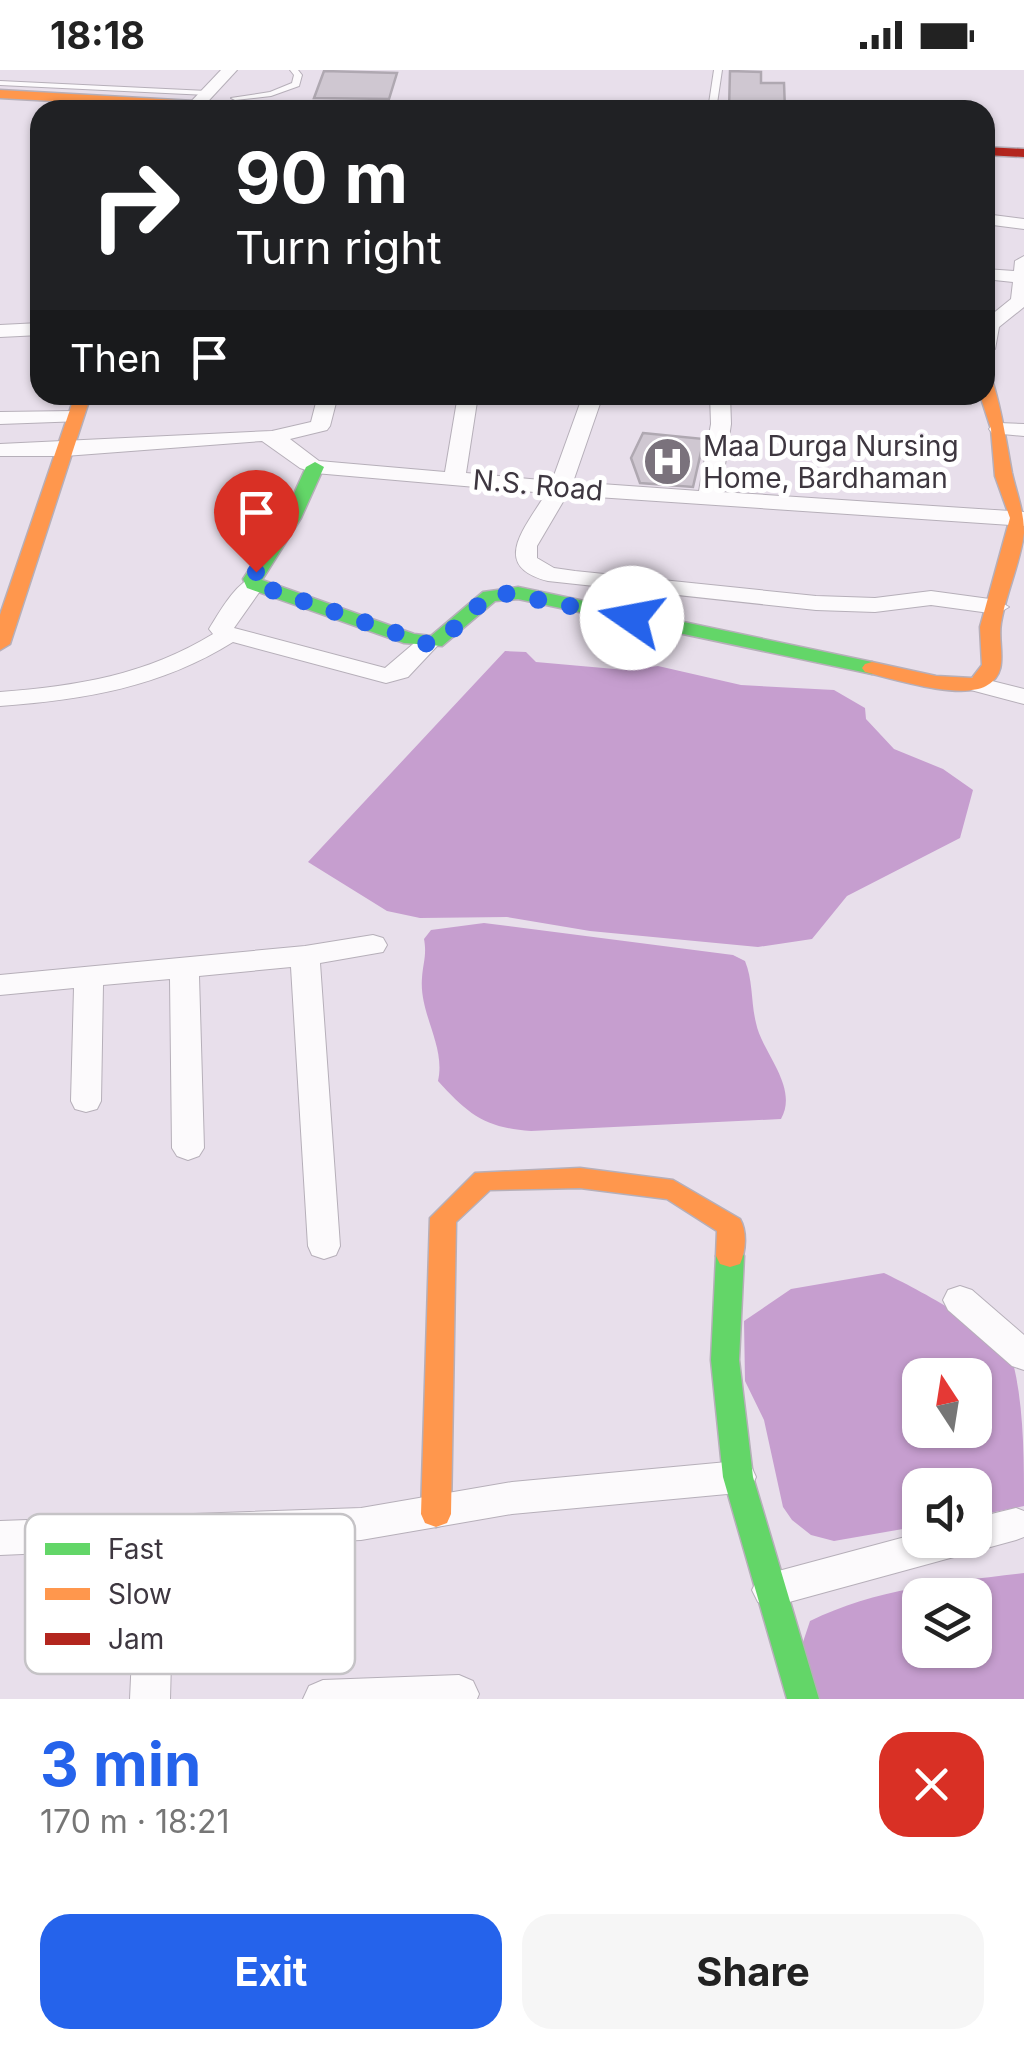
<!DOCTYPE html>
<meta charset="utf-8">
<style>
:root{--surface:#fff;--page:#f6f6f6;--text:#222;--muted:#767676;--accent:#2563eb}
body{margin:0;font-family:Inter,sans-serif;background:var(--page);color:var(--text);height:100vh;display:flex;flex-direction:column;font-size:38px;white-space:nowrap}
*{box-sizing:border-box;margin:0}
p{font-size:32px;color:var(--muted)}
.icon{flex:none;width:55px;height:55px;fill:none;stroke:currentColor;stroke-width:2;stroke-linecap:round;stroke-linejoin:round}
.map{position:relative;height:1629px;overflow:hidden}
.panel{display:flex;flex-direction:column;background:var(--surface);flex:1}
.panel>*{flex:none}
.guide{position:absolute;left:30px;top:30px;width:965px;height:305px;border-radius:30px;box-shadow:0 2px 8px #0004;background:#202124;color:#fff;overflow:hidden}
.needle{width:65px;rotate:348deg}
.buttons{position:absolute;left:902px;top:1288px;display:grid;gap:20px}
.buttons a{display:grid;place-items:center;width:90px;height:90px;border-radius:20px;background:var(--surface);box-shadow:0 2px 8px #0004;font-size:50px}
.pin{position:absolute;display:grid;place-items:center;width:85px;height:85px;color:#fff;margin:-102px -42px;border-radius:50% 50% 50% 0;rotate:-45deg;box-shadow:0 0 10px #0007}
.pin .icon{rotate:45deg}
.me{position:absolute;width:110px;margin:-55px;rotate:282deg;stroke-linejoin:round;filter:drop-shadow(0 0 8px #0008)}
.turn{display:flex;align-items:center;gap:35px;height:210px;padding:0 40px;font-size:45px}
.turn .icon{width:130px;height:130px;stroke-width:2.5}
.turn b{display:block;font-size:70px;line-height:85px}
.then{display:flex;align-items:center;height:95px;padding:0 40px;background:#0003;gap:20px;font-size:38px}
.round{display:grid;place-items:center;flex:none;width:105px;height:105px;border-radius:30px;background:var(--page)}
.headline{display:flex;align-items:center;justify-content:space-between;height:170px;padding:0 40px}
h1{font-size:60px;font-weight:700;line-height:75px;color:var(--accent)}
.action{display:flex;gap:20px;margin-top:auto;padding:20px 40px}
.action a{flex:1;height:115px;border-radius:30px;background:var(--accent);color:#fff;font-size:40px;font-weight:700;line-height:115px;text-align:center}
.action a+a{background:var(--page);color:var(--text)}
.status{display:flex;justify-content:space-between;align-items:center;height:70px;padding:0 50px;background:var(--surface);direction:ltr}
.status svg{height:28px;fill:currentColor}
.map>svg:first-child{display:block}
.water{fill:#c69ecf;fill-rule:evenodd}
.building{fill:#cfc7d1;stroke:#afa8b1;stroke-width:2.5}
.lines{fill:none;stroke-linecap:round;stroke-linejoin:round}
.lane-casing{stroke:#b6afb9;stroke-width:2}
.street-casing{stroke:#b6afb9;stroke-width:2}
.fast-casing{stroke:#b6afb9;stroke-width:3}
.slow-casing{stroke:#b6afb9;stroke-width:3}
.jam-casing{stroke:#b6afb9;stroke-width:3}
.lane{fill:#fcfafc;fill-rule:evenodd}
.street{fill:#fcfafc;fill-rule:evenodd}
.fast{fill:#63d668;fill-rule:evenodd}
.slow{fill:#ff974d;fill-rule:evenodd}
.jam{fill:#b3261e;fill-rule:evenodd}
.route{stroke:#2563eb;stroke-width:18;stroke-dasharray:0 32.4}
.labels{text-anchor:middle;stroke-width:10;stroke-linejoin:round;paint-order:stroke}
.far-poi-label{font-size:28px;fill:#3e3740;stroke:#fff;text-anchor:start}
.far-street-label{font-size:28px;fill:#3e3740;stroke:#fff}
.key{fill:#fff;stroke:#c5c3c6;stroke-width:2.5}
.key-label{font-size:28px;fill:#3e3740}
</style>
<div class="status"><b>18:18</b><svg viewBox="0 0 49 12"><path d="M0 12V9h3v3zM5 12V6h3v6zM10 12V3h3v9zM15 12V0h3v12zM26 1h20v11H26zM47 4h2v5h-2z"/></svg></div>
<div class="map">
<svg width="1024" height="1629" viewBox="0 0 1024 1629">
<rect width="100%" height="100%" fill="#e8dfeb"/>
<g class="water">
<polygon points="505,581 526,582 536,592 626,600 658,596 741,615 834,620 865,638 866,649 894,679 943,699 973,720 960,768 847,826 812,869 758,877 590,861 507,847 420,848 387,841 308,792"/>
<path d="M484,853l249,32 12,6c8,19 6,42 11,62 6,30 43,64 25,96l-250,12c-46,-3 -63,-17 -93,-50 8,-35 -19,-67 -16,-103 1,-15 5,-23 2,-39l7,-9z"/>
<path d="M884,1203c33,16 117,59 130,94 10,42 10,96 10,139l-49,10v-31h-55v41l-86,15 -23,-6 -19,-15 -9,-13 -19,-87 -19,-39 -1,-60 47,-32zM920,1305h55v55h-55z"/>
<path d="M1024,1503v126h-210l-15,-45 11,-33c67,-33 140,-39 214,-48zM920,1525h55v55h-55z"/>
</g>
<g class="building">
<polygon points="324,1 397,3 389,29 314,28"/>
<polygon points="730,1 761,2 761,13 784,13 785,40 729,40"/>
<polygon points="643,363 704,369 693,417 640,413 631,388"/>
</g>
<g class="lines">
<defs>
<g id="lane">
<polygon points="290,0 298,0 302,5 299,16 271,26 235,30 231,28 270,22 292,13 294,5"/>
<polygon points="714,0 722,0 716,40 708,40"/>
<polygon points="0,11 207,21 211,23 207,25 0,15"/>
</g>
<g id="street">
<polygon points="221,0 237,0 200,40 183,40"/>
<polygon points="985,144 1024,149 1024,159 985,154"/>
<polygon points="1024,186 1024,237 999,257 995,279 985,285 985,250 1011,229 1013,212 985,209 985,199 1014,201 1015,191"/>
<polygon points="40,253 40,265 0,267 0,255"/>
<path d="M318,325h20l-8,31 -3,4 -37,9 29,22 126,11 13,-77h20l-12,78 86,8 31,-86h20l-30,87 126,9 12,-67 -1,-29h20l1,29 -10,68 303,20v14l-457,-31 -30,51v12l17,10 21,3 241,25 59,2 56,-7 66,9 12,7 -12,7 -66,-9 -56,7 -59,-2 -268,-29c-60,-15 -21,-55 -2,-88l-231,-20 -15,-5 -38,-27 -197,15h-65v-12l272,-13 39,-9z"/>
<polygon points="75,341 82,343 82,351 0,354 0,342"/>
<polygon points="999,353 1024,354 1024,366 992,363 989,359 992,355"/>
<path d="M254,507l11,7 -31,44 151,40 34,-29 8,-2 12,7 -31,33 -22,6 -153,-41c-72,45 -149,58 -233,64v-14c77,-6 146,-17 213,-58l-4,-5c10,-16 27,-47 45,-52z"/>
<polygon points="976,607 1024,619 1024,634 967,619 964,614 967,609"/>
<polygon points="373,865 383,868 387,875 383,882 320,893 340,1176 336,1185 324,1189 312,1185 308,1176 291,897 199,906 204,1078 199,1086 188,1090 177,1086 172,1078 170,909 103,915 101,1031 97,1039 86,1042 75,1039 71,1031 74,918 0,925 0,905 305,876"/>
<polygon points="960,1216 972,1220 1024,1265 1024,1300 1012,1296 948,1240 943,1230 948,1220"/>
<polygon points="738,1391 751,1396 756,1407 751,1418 738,1423 512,1444 361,1470 174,1478 170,1629 130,1629 137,1479 0,1485 0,1451 361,1438 512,1412"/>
<polygon points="1016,1438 1024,1441 1024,1467 1016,1470 771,1537 758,1532 752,1520 758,1508 771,1503 920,1463 920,1470 975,1470 975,1448"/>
<polygon points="459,1605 473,1611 479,1624 477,1629 303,1629 309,1616 323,1610"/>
</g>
<g id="fast">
<polygon points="315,392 324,397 301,448 262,510 414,564 431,566 483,522 518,517 872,592 882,598 872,604 518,529 495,531 442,576 404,573 247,518 243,509 283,448 306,397"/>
<polygon points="730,1175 740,1178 744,1186 739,1290 753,1407 819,1629 787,1629 723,1407 711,1290 716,1186 720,1178"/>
</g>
<g id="slow">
<polygon points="0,20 284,36 290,40 215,40 0,28"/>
<path d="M985,308l8,5c10,33 13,58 19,90 5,22 12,38 12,60 -4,31 -18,60 -23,90 -4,22 10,50 -15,63 -26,14 -93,-7 -121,-14l-3,-4 3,-4 7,-2 64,14 36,2 10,-13 -2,-38 30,-109 -15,-42 -4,-47 -11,-34h5z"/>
<polygon points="75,325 91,325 10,574 0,580 0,545"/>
<path d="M580,1098l93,12 67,39c7,12 6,32 0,45l-10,3 -10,-3 -4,-8 1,-25 -50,-32 -87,-11 -90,2 -34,32 -5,292 -4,9 -11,4 -11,-4 -4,-9 9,-296 45,-45z"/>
</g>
<polygon id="jam" points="985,77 1024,79 1024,87 985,85"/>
</defs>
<use href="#lane" class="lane-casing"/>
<use href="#street" class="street-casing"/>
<use href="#fast" class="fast-casing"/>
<use href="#slow" class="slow-casing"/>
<use href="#jam" class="jam-casing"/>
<use href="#lane" class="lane"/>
<use href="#street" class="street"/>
<use href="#fast" class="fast"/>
<use href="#slow" class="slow"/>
<use href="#jam" class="jam"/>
</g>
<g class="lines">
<path class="route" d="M256,502l-2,12 174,60c30,-8 44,-45 75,-51l129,25"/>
</g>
<defs>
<symbol id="hospital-disc" viewBox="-11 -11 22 22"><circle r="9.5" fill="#7a727c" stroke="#fff"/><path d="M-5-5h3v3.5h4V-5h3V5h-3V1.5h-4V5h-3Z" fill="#fff"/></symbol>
</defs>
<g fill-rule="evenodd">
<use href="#hospital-disc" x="640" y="364" width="55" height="55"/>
</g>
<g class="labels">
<g class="far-poi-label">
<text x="703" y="386">Maa Durga Nursing<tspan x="703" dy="32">Home, Bardhaman</tspan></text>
</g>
<g class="far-street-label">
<text transform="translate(538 415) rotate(5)" y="10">N.S. Road</text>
</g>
</g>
<rect x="25" y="1444" width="330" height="160" rx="15" class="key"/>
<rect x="45" y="1473" width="45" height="12" fill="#63d668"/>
<rect x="45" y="1518" width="45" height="12" fill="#ff974d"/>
<rect x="45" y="1563" width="45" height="12" fill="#b3261e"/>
<g class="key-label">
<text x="108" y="1489">Fast</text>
<text x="108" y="1534">Slow</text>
<text x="108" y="1579">Jam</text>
</g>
</svg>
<div class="buttons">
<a><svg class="needle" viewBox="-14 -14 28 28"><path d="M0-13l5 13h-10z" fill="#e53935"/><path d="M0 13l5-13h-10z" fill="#767676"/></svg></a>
<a><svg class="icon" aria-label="sound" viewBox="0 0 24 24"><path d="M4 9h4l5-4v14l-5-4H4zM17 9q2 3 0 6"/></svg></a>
<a><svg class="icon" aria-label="layers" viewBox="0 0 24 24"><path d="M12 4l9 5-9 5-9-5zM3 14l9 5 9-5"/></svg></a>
</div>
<div class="pin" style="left:256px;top:502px;background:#d93025"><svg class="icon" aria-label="arrive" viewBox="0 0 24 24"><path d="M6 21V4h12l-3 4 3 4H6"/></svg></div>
<svg class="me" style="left:632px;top:548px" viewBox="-20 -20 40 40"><circle r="19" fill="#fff"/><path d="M0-13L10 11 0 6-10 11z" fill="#2563eb"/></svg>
<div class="guide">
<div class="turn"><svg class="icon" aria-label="right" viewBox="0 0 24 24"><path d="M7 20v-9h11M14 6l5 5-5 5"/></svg><div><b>90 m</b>Turn right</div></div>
<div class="then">Then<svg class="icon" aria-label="arrive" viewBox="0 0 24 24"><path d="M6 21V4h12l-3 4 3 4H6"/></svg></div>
</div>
</div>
<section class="panel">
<div class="headline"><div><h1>3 min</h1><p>170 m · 18:21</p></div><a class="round" style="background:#d93025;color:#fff"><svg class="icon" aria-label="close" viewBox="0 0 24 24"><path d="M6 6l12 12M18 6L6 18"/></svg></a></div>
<div class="action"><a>Exit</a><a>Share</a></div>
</section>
